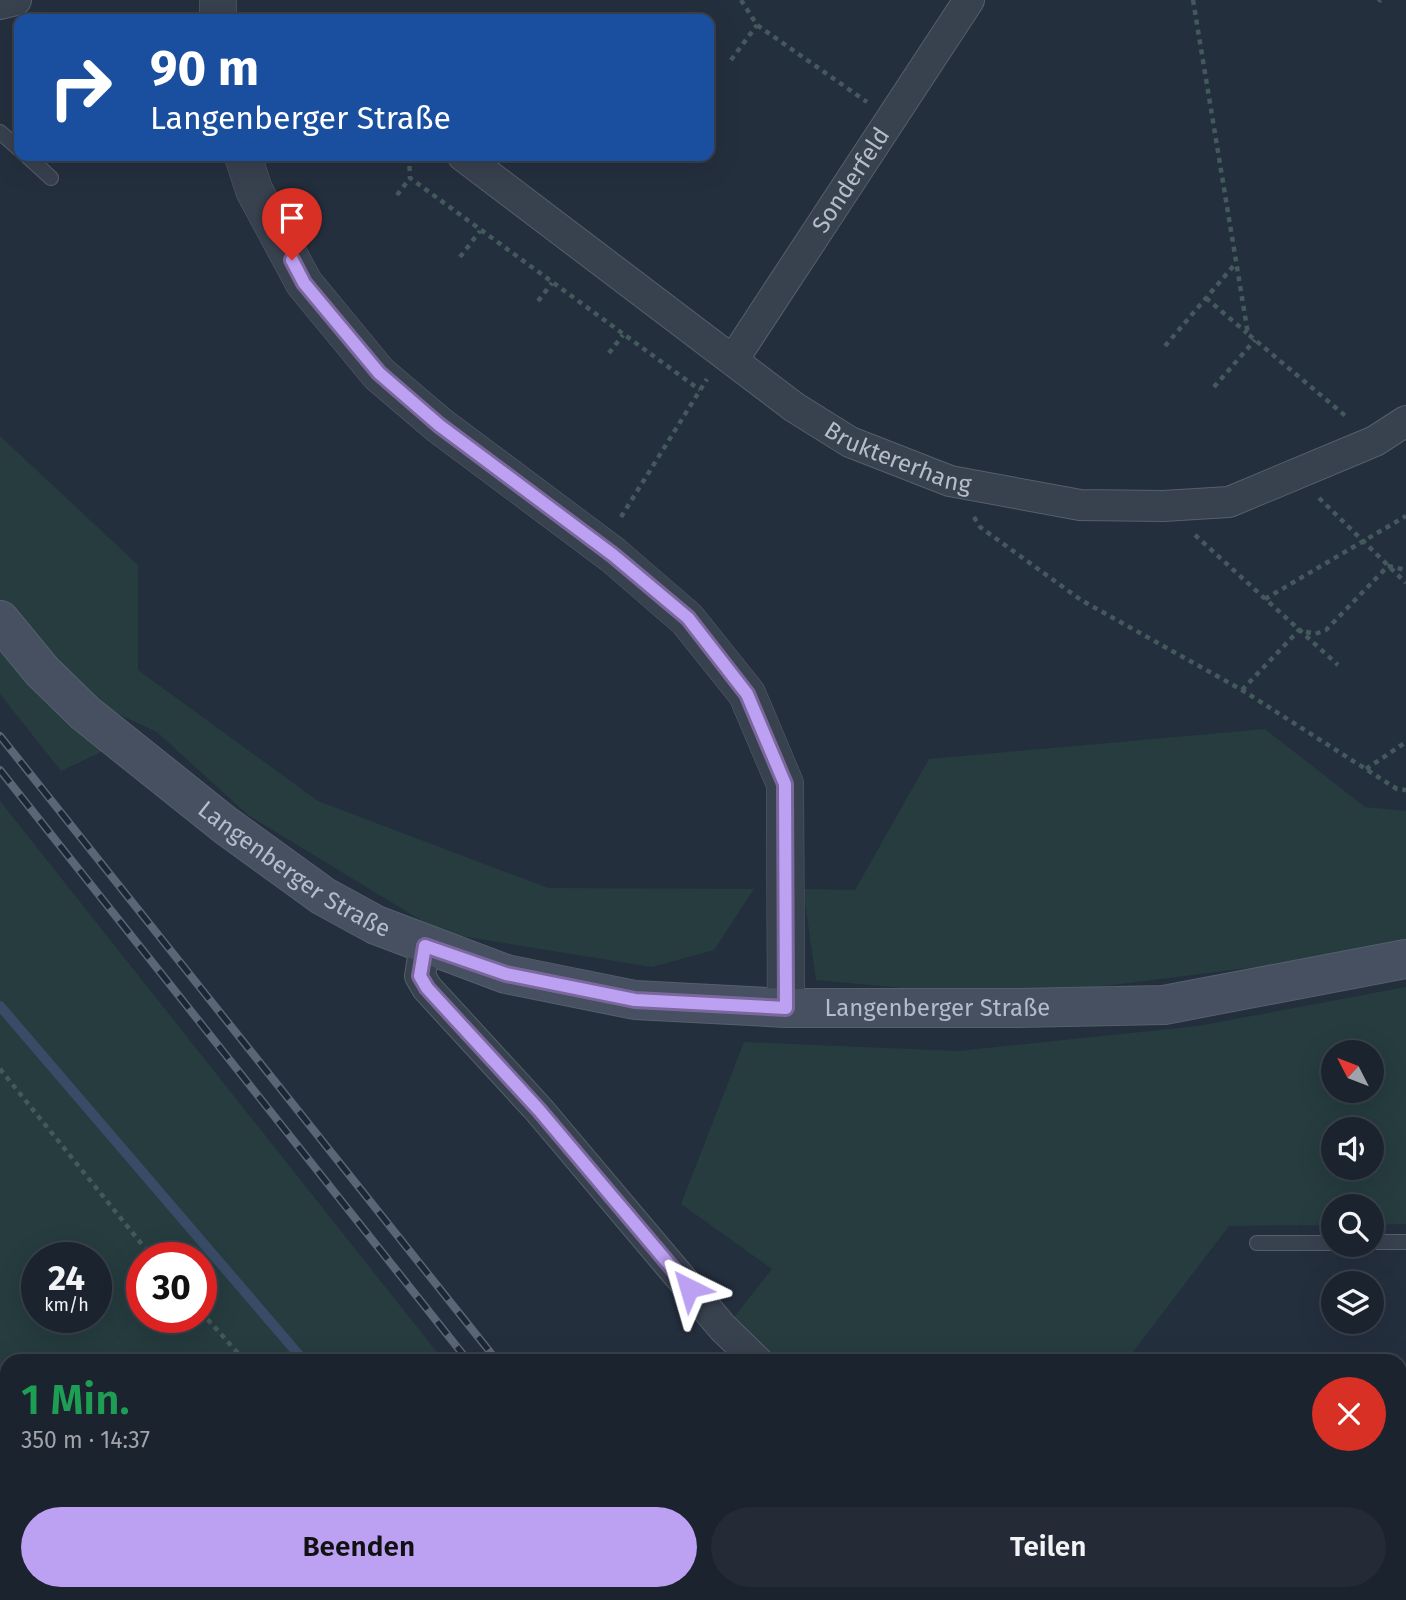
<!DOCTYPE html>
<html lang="de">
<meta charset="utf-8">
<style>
:root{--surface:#1b232e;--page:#242b36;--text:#f1f3f6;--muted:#a0a4aa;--line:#39404a;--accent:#bca0f2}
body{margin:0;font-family:"Fira Sans",sans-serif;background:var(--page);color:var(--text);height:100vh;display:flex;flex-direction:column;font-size:26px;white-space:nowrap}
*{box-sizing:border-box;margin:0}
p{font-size:23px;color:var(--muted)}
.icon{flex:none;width:38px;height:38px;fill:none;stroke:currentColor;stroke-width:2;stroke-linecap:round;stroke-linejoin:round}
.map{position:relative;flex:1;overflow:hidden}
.details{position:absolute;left:0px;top:1354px;width:1407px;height:247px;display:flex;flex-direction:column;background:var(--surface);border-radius:21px 21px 0 0;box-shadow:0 7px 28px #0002,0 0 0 2px var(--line)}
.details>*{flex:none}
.hud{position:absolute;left:14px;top:14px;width:700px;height:147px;border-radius:14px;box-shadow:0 7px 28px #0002,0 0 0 2px var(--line);background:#1a4fa0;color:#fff;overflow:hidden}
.needle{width:46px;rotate:312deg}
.buttons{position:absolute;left:1321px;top:1040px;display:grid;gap:14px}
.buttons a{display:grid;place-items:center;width:63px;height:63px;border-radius:50%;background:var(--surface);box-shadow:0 7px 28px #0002,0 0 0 2px var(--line);font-size:35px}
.speed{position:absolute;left:21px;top:1242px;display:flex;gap:14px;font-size:35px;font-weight:700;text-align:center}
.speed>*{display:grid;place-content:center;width:91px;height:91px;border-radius:50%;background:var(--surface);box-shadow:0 7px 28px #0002,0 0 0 2px var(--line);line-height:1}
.speed small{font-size:18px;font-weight:400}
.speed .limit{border:10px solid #d22;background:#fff;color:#111}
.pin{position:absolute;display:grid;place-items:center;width:60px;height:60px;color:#fff;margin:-72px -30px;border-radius:50% 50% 50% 0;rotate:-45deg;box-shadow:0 0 7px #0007}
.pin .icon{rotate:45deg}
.me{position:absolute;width:77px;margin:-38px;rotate:320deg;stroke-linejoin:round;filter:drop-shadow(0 0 5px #0008)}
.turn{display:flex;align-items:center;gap:24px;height:147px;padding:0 21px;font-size:32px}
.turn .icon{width:91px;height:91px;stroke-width:2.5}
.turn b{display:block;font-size:49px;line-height:60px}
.round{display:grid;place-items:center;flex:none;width:74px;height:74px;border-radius:37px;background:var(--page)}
.head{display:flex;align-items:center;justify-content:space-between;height:119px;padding:0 21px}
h1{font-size:42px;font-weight:600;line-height:52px;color:#1e9e55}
.action{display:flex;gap:14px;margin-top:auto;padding:14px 21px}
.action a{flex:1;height:80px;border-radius:42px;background:var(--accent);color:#111;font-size:28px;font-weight:600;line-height:80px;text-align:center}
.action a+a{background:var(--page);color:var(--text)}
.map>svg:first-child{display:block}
.green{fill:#263c3f;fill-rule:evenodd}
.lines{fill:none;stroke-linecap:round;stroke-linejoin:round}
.stream{stroke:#394c67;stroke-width:10}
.service-casing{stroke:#565f6c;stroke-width:16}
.minor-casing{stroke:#565f6c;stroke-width:32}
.tertiary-casing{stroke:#565f6c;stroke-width:38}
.secondary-casing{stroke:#565f6c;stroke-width:40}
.path{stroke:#44595c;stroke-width:4.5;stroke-dasharray:5 5;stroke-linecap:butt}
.service{stroke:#38414e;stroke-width:14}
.minor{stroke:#38414e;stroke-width:30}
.tertiary{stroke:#38414e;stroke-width:37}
.secondary{stroke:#465061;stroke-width:38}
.rail-casing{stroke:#5a6575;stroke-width:8}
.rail{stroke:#1d2633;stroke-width:5;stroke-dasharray:16;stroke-linecap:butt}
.route-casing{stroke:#7a689d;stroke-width:18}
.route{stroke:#bca0f2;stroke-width:12}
.labels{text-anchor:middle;stroke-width:5;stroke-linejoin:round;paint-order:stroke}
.street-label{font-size:24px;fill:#b4bcc9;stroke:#1d2633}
</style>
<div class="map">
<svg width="1406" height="1600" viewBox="0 0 1406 1600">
<rect width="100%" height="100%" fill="#242f3e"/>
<g class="green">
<polygon points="0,436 138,565 138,670 318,801 548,888 754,889 714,950 652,967 442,933 248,815 157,732 94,703 0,606"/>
<polygon points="0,632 112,747 61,771 0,694"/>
<polygon points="1265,729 1365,807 1406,811 1406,948 1010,998 816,980 803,889 855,890 929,759"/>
<path d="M0,801l444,560 -437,1v232h638l5,6h-650zM96,1258v60h-59v-60zM201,1258v60h-59v-60z"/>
<path d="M1406,987v237l-34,1v-19h-38l-1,19 -104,1 -103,135h-348l-44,-44 38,-48 -91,-65 63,-162 214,9 240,-25zM1334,1052h38v38h-38zM1334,1129h38v38h-38z"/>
<polygon points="1010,1594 1135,1594 1140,1600 1016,1600"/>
</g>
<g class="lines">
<g class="stream">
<polyline points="0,1006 305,1362"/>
<polyline points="498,1594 503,1600"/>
</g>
<defs>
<g id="service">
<polyline points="0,132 19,149"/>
<polyline points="27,156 51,178"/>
<polyline points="1372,1242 1406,1242"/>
<polyline points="1257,1243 1334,1243"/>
</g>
<g id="minor">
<polyline points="0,4 16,0"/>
<path id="s1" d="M463,156l331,251 56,35 100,39 130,24 83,1 66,-4 146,-61 31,-20"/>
<path id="s2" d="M733,360l236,-360"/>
<polyline points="425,945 420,976 427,988 539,1110 723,1328 758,1362"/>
<polyline points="996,1594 1002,1600"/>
</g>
<g id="tertiary">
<polyline points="218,19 218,0"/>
<polyline points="243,156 254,190 304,283 379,374 439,425 613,555 687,619 747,694 785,784 786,1008"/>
</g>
<g id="secondary">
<path id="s3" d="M0,620l42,51 43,42 140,112 98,71 53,29 130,49 129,26 151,8h233l145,-3 242,-46"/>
</g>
</defs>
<use href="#service" class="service-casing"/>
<use href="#minor" class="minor-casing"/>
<use href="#tertiary" class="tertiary-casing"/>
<use href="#secondary" class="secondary-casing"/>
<g class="path">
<polyline points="741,0 757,25 867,102"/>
<polyline points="1193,0 1248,334 1348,418"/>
<polyline points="1379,2 1380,0"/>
<polyline points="731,60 757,25"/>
<polyline points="409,156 410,178 700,390"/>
<polyline points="397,195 410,178"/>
<polyline points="460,257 480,231"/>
<polyline points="1206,298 1247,333"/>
<polyline points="538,301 552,283"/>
<polyline points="1165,346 1236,263"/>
<polyline points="609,353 623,335"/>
<polyline points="1214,387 1255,340"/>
<polyline points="1319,498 1406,583"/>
<polyline points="621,517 707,379"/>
<polyline points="974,517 980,527 1081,600 1242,690 1397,789 1406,790"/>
<polyline points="1195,535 1338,665"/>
<polyline points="1265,599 1406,516"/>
<polyline points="1242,690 1299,630 1315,634 1326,630 1388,566 1406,570"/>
<polyline points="1366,769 1406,742"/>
<polyline points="0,1069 153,1258"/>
<polyline points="201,1312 246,1362"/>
<polyline points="449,1594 454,1600"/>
</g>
<use href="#service" class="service"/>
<use href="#minor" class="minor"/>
<use href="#tertiary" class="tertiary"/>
<use href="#secondary" class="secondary"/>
<defs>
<g id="rail">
<polyline points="0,736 498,1362"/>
<polyline points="0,770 469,1362"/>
<polyline points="666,1594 670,1600"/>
<polyline points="694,1594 700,1600"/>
</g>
</defs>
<use href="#rail" class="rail-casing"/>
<use href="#rail" class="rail"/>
</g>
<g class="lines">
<defs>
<polyline id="route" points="292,260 304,283 379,373 439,425 613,555 688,618 747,694 785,784 786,1008 635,1000 506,974 425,946 420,976 427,988 539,1110 689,1288"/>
</defs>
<use href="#route" class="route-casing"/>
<use href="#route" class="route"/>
</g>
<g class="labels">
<g class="street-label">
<text dy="8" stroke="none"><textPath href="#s2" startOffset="215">Sonderfeld</textPath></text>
<text dy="8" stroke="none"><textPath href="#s1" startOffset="532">Bruktererhang</textPath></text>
<text dy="8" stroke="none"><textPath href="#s3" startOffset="388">Langenberger Straße</textPath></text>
<text dy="8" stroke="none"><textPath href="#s3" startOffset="1060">Langenberger Straße</textPath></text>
</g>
</g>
</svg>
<div class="buttons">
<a><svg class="needle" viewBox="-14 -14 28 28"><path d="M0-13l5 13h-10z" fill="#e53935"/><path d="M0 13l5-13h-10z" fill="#a0a4aa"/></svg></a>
<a><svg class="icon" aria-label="sound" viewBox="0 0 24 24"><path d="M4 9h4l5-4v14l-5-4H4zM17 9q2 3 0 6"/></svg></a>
<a><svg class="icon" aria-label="search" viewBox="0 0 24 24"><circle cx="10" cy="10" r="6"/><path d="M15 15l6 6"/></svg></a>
<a><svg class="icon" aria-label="layers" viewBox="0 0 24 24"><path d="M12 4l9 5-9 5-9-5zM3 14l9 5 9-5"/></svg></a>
</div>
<div class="speed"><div>24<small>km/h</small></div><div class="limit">30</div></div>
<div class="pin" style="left:292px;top:260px;background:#d93025"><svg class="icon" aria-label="arrive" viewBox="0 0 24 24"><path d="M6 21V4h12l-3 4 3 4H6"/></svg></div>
<svg class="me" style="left:689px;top:1288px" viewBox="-20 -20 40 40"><path d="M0-17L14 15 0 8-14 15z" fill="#bca0f2" stroke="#fff" stroke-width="4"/></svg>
<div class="hud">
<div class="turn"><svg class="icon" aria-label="right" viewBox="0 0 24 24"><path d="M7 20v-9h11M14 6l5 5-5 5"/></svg><div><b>90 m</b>Langenberger Straße</div></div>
</div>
<section class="details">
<div class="head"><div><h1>1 Min.</h1><p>350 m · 14:37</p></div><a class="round" style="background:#d93025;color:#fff"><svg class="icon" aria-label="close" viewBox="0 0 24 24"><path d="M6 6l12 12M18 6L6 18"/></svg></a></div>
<div class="action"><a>Beenden</a><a>Teilen</a></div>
</section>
</div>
